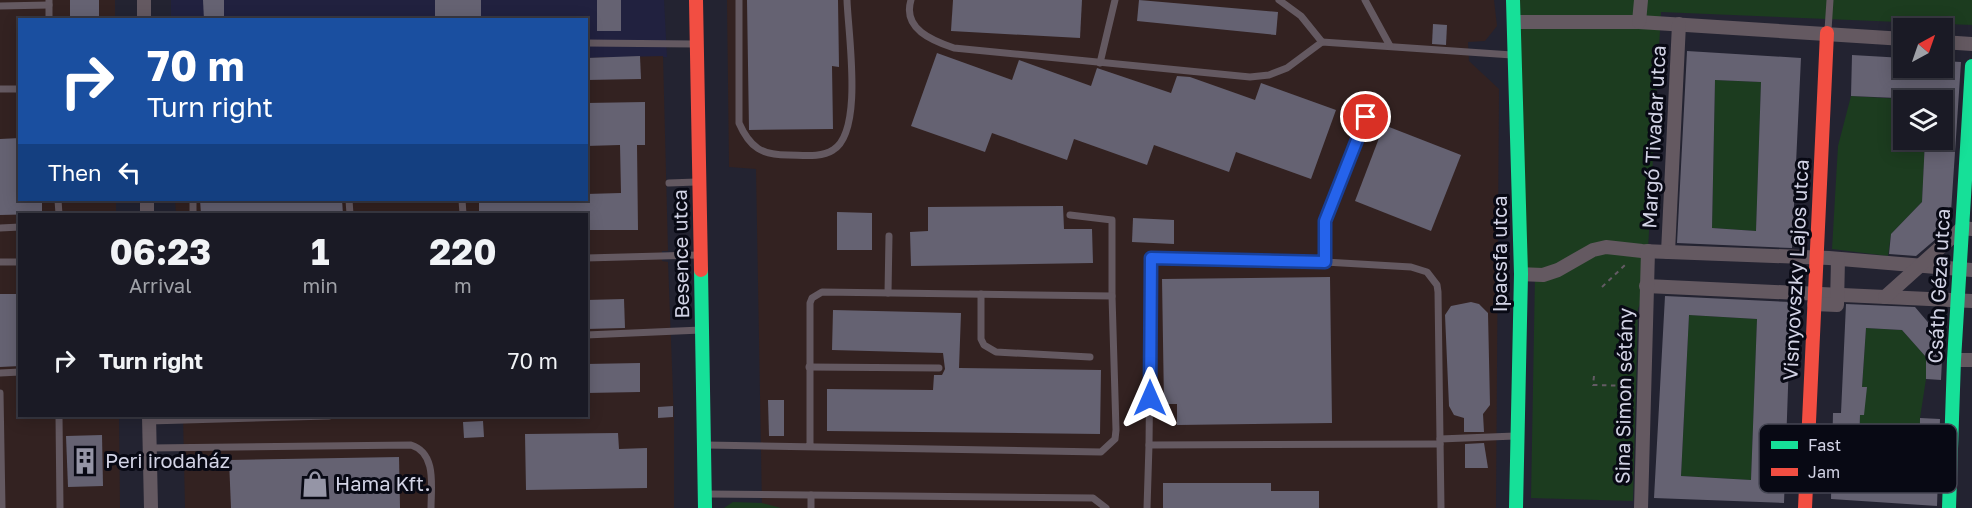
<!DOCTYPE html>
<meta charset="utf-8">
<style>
:root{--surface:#1a1a25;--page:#272732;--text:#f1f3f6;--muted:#9fa1a7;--line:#383842}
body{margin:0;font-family:"Golos Text",sans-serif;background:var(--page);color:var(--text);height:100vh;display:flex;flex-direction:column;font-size:22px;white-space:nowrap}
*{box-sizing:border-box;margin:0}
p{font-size:20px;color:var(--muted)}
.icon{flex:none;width:33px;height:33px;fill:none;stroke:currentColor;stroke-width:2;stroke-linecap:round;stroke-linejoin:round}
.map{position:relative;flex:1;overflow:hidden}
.side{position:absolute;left:18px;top:213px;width:570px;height:204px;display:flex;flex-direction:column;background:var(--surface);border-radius:0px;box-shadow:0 3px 15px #0003,0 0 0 2px var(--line)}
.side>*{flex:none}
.banner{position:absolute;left:18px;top:18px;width:570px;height:183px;border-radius:0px;box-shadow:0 3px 15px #0003,0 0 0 2px var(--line);background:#1a4fa0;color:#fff;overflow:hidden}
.needle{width:39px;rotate:40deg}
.controls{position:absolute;left:1893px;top:18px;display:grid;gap:12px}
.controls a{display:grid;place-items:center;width:60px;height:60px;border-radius:0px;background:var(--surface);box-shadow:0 3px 15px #0003,0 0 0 2px var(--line);font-size:30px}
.pin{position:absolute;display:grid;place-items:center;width:51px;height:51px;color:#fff;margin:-26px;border:3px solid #fff;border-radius:50%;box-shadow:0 2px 6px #0007}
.me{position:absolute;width:66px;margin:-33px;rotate:0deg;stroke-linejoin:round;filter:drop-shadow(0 0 4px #0008)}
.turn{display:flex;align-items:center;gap:21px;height:126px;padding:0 30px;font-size:27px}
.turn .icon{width:78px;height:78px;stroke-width:2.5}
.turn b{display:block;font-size:42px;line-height:51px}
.then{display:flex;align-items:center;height:57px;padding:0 30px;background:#0003;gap:12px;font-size:22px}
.eta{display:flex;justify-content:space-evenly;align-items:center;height:102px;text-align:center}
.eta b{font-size:36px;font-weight:700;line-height:42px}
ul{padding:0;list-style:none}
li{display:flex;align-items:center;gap:18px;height:90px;padding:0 30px}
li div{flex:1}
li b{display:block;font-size:22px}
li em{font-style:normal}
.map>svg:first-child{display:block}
.built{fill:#21213f}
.industrial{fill:#332221}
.green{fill:#1c3c1f}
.building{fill:#656272;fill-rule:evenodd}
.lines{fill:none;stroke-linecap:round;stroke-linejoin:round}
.path{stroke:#645b65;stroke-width:2;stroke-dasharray:4.5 4.5;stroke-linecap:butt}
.lane{stroke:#645961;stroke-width:7}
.street{stroke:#645961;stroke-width:14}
.fast{stroke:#16e098;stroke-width:14}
.jam{stroke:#f24e42;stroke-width:14}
.route-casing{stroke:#184099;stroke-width:15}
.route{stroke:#2563eb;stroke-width:10}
.labels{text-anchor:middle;stroke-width:6;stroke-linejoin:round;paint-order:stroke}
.street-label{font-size:20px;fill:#d2d3e5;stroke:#080914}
.poi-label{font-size:20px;fill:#d2d3e5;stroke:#080914;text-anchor:start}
.key{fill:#080914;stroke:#454653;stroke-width:1.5}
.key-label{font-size:16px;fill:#d2d3e5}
</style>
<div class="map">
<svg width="1972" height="508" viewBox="0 0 1972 508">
<rect width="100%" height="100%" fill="#232331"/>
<polygon class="built" points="171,0 664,0 667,57 587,58 586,20 171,20"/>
<g class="industrial">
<polygon points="0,0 115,0 115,19 20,20 20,200 116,200 116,214 20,214 20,416 119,416 120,508 0,508"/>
<polygon points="727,0 1494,0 1497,26 1485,41 1468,42 1469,61 1499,89 1496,508 762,508 756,169 729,167"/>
<polygon points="663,56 668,251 662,251 662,261 668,262 674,419 674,508 185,508 183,416 586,416 586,214 176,214 175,200 586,200 587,58"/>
</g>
<g class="green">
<polygon points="1513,0 1972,0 1972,25 1661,12 1646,286 1638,309 1633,501 1531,498 1535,275 1521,274"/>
<polygon points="1715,80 1761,82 1756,231 1712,228"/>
<polygon points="1851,96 1917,100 1904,100 1904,140 1925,140 1922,202 1891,234 1888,256 1832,249 1838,146"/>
<polygon points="1689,315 1757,319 1751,480 1681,476"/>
<polygon points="1866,328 1902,330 1926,357 1926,379 1920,418 1919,479 1858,474 1860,415 1867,387 1862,387"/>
<polygon points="733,502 762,503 781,508 724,508"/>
</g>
<g class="building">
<rect x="70" y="0" width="29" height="20"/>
<polygon points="203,0 224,0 224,20 204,20"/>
<rect x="435" y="0" width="46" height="18"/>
<rect x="597" y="0" width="24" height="31"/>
<polygon points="747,0 838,0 839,67 832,66 833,129 749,130"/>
<polygon points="953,0 1082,0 1080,38 951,31"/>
<polygon points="1139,0 1278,12 1276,35 1137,21"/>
<polygon points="1433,24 1447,25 1446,45 1432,44"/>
<path d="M1687,51l114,7 -9,190 -115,-5zM1715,80l46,2 -5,149 -44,-3z"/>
<polygon points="937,53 1012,80 1019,60 1091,86 1097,68 1171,93 1177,76 1190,77 1255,100 1261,83 1336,110 1311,179 1236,152 1229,172 1154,145 1147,165 1074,139 1067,160 992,133 985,152 911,126"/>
<polygon points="1852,55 1904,58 1904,68 1942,68 1942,61 1961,62 1950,227 1916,256 1889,254 1891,234 1922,202 1925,140 1942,140 1942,100 1851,96"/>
<polygon points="640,56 641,79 586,80 586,58"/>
<polygon points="645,102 645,145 637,145 638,230 586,230 586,214 479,214 479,200 586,200 586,194 621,193 620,145 586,146 586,103"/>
<polygon points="1384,125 1461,155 1431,231 1355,201"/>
<polygon points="20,138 20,200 42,200 42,214 0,215 0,139"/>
<polygon points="200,200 342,200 343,214 201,214"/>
<polygon points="1063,206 1064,229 1092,229 1093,263 911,266 910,232 928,231 928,207"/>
<polygon points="837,212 872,213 872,250 837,250"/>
<polygon points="1133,218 1174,220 1174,244 1132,242"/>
<polygon points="1330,277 1332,423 1177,425 1177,404 1164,404 1162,279"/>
<polygon points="0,294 20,294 20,366 0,367"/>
<path d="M1665,296l126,6 -7,201 -130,-5zM1689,315l68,4 -6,161 -70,-4z"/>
<polygon points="624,299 625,328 586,329 586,300"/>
<polygon points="1471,302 1479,304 1488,313 1490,405 1483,414 1484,432 1464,432 1464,418 1454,415 1449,406 1445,315 1451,306"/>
<polygon points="1846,304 1915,307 1943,340 1941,380 1926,379 1926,357 1902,330 1866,328 1862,387 1867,387 1864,415 1860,415 1858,474 1919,479 1920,418 1940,419 1937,506 1831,499 1833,413 1841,413"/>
<polygon points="833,310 961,313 959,368 1101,370 1100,434 827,431 827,389 933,390 934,375 942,375 945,369 943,353 832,350"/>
<polygon points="640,363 640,392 586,393 586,364"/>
<polygon points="768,400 784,400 784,436 769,436"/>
<polygon points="673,406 673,417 658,418 658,407"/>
<polygon points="483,421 484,437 464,438 463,422"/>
<polygon points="618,433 619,449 647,448 647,488 526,490 525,434"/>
<polygon points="102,435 103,486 68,487 66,436"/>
<polygon points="1484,443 1488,468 1465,468 1465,444"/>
<polygon points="399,457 400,508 231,508 229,460"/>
<polygon points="1163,483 1271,483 1271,491 1319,491 1319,508 1163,508"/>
</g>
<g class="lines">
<g class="path">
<polyline points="1602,287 1626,264"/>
<polyline points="1594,376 1593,385 1632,386"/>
</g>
<g class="lane">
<polyline points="49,0 49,20"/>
<path d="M739,0v123c11,25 23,32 49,32 14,0 33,3 45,-5 31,-18 15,-117 14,-150"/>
<path d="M911,0c-9,29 22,41 43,48l296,29 19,-2 18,-7 35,-26 190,13"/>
<polyline points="1279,0 1301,16 1322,42"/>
<polyline points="1365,0 1390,46"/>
<polyline points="0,6 49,5"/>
<polyline points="1828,30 1830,0"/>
<polyline points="586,43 694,44"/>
<polyline points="1100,63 1115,0"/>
<polyline points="0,89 20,89"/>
<polyline points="669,183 696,182"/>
<polyline points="58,200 59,214"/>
<polyline points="193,200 193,214"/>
<polyline points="349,200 350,214"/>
<polyline points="462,200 463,214"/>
<polyline points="1070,215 1112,220 1112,296"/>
<polyline points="0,228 20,227"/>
<polyline points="586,258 698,255"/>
<polyline points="0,262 20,262"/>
<polyline points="1325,262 1325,221 1366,117"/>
<polyline points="888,293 889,236"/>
<polyline points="981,294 981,339 984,345 996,352 1090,357"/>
<polyline points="586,335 701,330"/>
<polyline points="809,367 939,368"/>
<polyline points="0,373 20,372"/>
<polyline points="0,393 2,508"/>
<polyline points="59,416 60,508"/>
<polyline points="149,421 329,416"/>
<polyline points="706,445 1101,452 1115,439 1116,430 1112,296 822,292 812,298 810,303 810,447"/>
<polyline points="1149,445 1151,258 1325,262 1411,267 1427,272 1437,285 1438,292 1440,439"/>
<path d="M150,448l261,-3c26,8 20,42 20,63"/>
<polyline points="707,494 1093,498 1106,508"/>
<polyline points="811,495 811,508"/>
<polyline points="1147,508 1149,445 1440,444"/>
<polyline points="1441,508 1440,439 1515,436"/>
</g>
<g class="street">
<polyline points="144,0 144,20"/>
<polyline points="1515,22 1639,22 1904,39"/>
<polyline points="1639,22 1641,0"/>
<polyline points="1942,42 1972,44"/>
<polyline points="147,200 147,214"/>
<polyline points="1668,252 1679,24"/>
<polyline points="1521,274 1543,275 1558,270 1593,250 1606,247 1642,251 1829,258 1972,270"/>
<polyline points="1646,286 1972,301"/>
<polyline points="1885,297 1962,228 1972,229"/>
<polyline points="1814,304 1837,305 1838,259"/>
<polyline points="1954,360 1972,360"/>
<polyline points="149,416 151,508"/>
<polyline points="1641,508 1648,251"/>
</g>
<g class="fast">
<polyline points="1513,0 1521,274 1516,508"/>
<polyline points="701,270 705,508"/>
<polyline points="1949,508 1954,360 1972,66"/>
</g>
<g class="jam">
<polyline points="696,0 701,270"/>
<polyline points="1805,508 1827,33"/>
</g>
</g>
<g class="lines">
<defs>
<polyline id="route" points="1150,398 1151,258 1325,262 1325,221 1366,117"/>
</defs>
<use href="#route" class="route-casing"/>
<use href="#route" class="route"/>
</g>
<defs>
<symbol id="building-bare" viewBox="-9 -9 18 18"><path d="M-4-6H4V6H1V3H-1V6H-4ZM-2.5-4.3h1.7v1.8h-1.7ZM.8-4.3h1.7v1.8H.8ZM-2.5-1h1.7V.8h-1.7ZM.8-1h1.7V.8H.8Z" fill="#9595a6" stroke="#080914" stroke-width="2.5" paint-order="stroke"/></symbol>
<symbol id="shop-bare" viewBox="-9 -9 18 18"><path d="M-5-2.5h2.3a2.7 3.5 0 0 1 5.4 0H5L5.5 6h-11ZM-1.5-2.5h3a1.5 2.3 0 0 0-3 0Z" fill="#9595a6" stroke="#080914" stroke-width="2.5" paint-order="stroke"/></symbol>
</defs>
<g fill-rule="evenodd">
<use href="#building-bare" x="66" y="442" width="38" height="38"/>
<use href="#shop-bare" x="296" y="465" width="38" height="38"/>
</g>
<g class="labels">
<g class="street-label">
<text transform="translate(1654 137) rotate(-87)" y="7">Margó Tivadar utca</text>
<text transform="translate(681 254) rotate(-91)" y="7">Besence utca</text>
<text transform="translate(1500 254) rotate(-90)" y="7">Ipacsfa utca</text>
<text transform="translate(1796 270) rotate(-87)" y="7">Visnyovszky Lajos utca</text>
<text transform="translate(1939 286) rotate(-87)" y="7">Csáth Géza utca</text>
<text transform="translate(1624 396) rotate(-89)" y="7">Sina Simon sétány</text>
</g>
<g class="poi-label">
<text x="105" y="468">Peri irodaház</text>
<text x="335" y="491">Hama Kft.</text>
</g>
</g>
<rect x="1759" y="424" width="198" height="69" rx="9" class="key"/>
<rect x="1771" y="441" width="27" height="8" fill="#16e098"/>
<rect x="1771" y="468" width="27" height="8" fill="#f24e42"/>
<g class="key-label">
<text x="1808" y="451">Fast</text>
<text x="1808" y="478">Jam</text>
</g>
</svg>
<div class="controls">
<a><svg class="needle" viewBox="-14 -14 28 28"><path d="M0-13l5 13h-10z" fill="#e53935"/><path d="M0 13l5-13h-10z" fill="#9fa1a7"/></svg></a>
<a><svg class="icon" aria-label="layers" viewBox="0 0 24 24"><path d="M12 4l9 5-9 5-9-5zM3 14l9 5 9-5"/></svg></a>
</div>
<div class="pin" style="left:1366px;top:117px;background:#d93025"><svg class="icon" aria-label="arrive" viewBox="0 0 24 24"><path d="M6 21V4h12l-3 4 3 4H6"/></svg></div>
<svg class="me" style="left:1150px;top:398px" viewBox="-20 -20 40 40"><path d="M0-17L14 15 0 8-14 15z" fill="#2563eb" stroke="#fff" stroke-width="4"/></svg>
<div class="banner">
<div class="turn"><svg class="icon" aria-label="right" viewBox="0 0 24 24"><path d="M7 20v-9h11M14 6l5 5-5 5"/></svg><div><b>70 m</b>Turn right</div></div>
<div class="then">Then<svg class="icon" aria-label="left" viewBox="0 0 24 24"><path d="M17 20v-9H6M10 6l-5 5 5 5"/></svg></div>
</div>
<section class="side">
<div class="eta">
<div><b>06:23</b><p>Arrival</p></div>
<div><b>1</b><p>min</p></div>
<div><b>220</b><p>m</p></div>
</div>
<ul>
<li><svg class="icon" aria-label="right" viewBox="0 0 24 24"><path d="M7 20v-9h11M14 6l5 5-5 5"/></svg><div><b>Turn right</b></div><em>70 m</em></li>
</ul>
</section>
</div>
